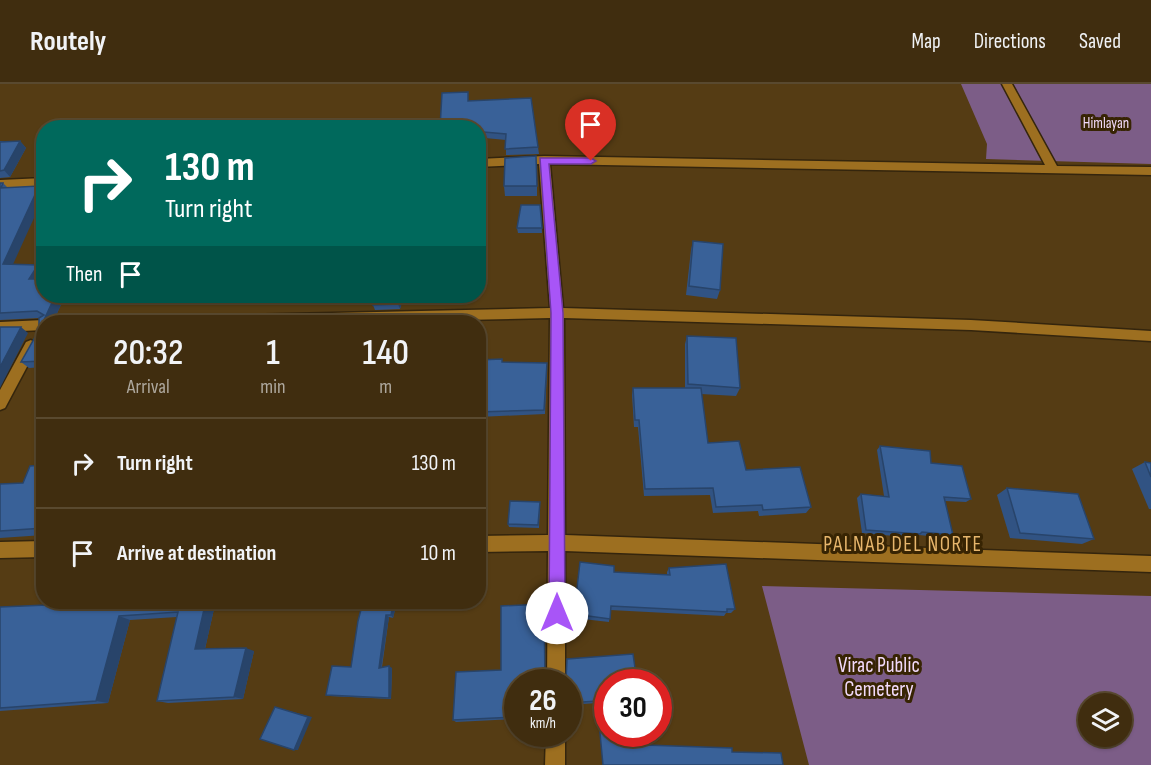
<!DOCTYPE html>
<style>
:root{--surface:#402d0f;--page:#473518;--text:#f1f3f6;--muted:#aea89e;--line:#59492f}
body{margin:0;font-family:"Sofia Sans Condensed",sans-serif;background:var(--page);color:var(--text);height:100vh;display:flex;flex-direction:column;font-size:22px;white-space:nowrap}
*{box-sizing:border-box;margin:0}
p{font-size:20px;color:var(--muted)}
.icon{flex:none;width:33px;height:33px;fill:none;stroke:currentColor;stroke-width:2;stroke-linecap:round;stroke-linejoin:round}
.map{position:relative;flex:1;overflow:hidden}
.sheet{position:absolute;left:36px;top:231px;width:450px;height:294px;display:flex;flex-direction:column;background:var(--surface);border-radius:24px;box-shadow:0 2px 4px #0004,0 0 0 2px var(--line)}
.sheet>*{flex:none}
.banner{position:absolute;left:36px;top:36px;width:450px;height:183px;border-radius:24px;box-shadow:0 2px 4px #0004,0 0 0 2px var(--line);background:#00695c;color:#fff;overflow:hidden}
.controls{position:absolute;left:1078px;top:609px;display:grid;gap:12px}
.controls a{display:grid;place-items:center;width:54px;height:54px;border-radius:50%;background:var(--surface);box-shadow:0 2px 4px #0004,0 0 0 2px var(--line);font-size:30px}
.speed{position:absolute;left:504px;top:585px;display:flex;gap:12px;font-size:30px;font-weight:700;text-align:center}
.speed>*{display:grid;place-content:center;width:78px;height:78px;border-radius:50%;background:var(--surface);box-shadow:0 2px 4px #0004,0 0 0 2px var(--line);line-height:1}
.speed small{font-size:15px;font-weight:400}
.speed .limit{border:9px solid #d22;background:#fff;color:#111}
.pin{position:absolute;display:grid;place-items:center;width:51px;height:51px;color:#fff;margin:-62px -26px;border-radius:50% 50% 50% 0;rotate:-45deg;box-shadow:0 0 6px #0007}
.pin .icon{rotate:45deg}
.me{position:absolute;width:66px;margin:-33px;rotate:0deg;stroke-linejoin:round;filter:drop-shadow(0 0 4px #0008)}
.turn{display:flex;align-items:center;gap:21px;height:126px;padding:0 30px;font-size:27px}
.turn .icon{width:78px;height:78px;stroke-width:2.5}
.turn b{display:block;font-size:42px;line-height:51px}
.then{display:flex;align-items:center;height:57px;padding:0 30px;background:#0003;gap:12px;font-size:22px}
.eta{display:flex;justify-content:space-evenly;align-items:center;height:102px;text-align:center}
.eta b{font-size:36px;font-weight:600;line-height:42px}
ul{padding:0;list-style:none}
li{display:flex;align-items:center;gap:18px;height:90px;padding:0 30px;border-top:2px solid var(--line)}
li div{flex:1}
li b{display:block;font-size:22px}
li em{font-style:normal}
header{display:flex;align-items:center;gap:36px;box-sizing:border-box;height:84px;padding:0 30px;background:var(--surface);border-bottom:2px solid var(--line)}
header strong{font-size:28px}
nav{display:flex;gap:33px;margin-inline-start:auto;font-size:21px}
.map>svg:first-child{display:block}
.green{fill:#7c5d87;fill-rule:evenodd}
.lines{fill:none;stroke-linecap:round;stroke-linejoin:round}
.minor-casing{stroke:#34250d;stroke-width:3}
.minor{fill:#9d6f20;fill-rule:evenodd}
.wall{fill:#315383}
.shaded-wall{fill:#28446a}
.building{fill:#396198;stroke:#28446a;stroke-width:1.5}
.route{fill:#a855f7;stroke:#6d37a1;stroke-width:1.5}
.labels{text-anchor:middle;stroke-width:6;stroke-linejoin:round;paint-order:stroke}
.far-park-label{font-size:15px;fill:#f2dafb;stroke:#372403}
.quarter-label{font-size:21px;letter-spacing:1.5px;fill:#e7b66c;stroke:#372403}
.near-park-label{font-size:21px;fill:#f2dafb;stroke:#372403}
</style>
<header>
<strong>Routely</strong>
<nav><a>Map</a><a>Directions</a><a>Saved</a></nav>
</header>
<div class="map">
<svg width="1151" height="681" viewBox="0 0 1151 681">
<rect width="100%" height="100%" fill="#553c14"/>
<g class="green">
<polygon points="961,0 1151,0 1151,80 986,75 987,60"/>
<path d="M762,502l389,10v169h-342zM1089,620h33v32h-33z"/>
</g>
<g class="lines">
<defs>
<g id="minor">
<polygon points="1002,0 1012,0 1057,82 1151,83 1151,91 550,80 563,224 971,236 1151,247 1151,257 971,246 564,234 565,451 1151,472 1151,488 565,467 565,598 547,598 548,467 478,468 478,452 548,451 550,234 368,238 149,238 156,233 550,224 539,80 478,83 478,75 544,72 1045,81"/>
<polygon points="44,94 44,102 0,104 0,96"/>
<polygon points="44,236 49,238 44,238 44,246 0,248 0,238"/>
<polygon points="31,256 38,262 5,324 0,326 0,306 26,258"/>
<polygon points="44,457 44,473 0,474 0,458"/>
<polygon points="546,650 565,650 565,681 545,681"/>
</g>
</defs>
<use href="#minor" class="minor-casing"/>
<use href="#minor" class="minor"/>
</g>
<g class="wall">
<polygon points="469,17 538,63 539,70 506,71 506,56 485,54 484,60 478,60 478,44"/>
<polygon points="0,57 20,57 26,64 10,93 0,94"/>
<polygon points="537,82 537,112 505,112 504,102"/>
<polygon points="0,99 3,99 7,103 13,180 38,181 44,186 44,189 40,195 44,212 65,212 53,238 44,238 44,283 29,284 21,278 39,246 39,234 0,236"/>
<polygon points="540,121 542,149 518,149 517,144"/>
<polygon points="693,157 720,206 717,215 686,211 691,166"/>
<polygon points="376,212 404,212 400,225 375,226 373,221"/>
<polygon points="687,252 740,304 736,312 701,310 708,359 746,386 811,423 806,429 759,432 758,427 713,429 710,411 644,412 638,343 634,343 632,311 633,304 685,304 685,260"/>
<polygon points="478,276 502,278 547,284 545,330 478,333"/>
<polygon points="44,299 44,322 36,316"/>
<polygon points="880,362 931,379 971,415 966,418 945,417 953,451 948,454 919,451 916,454 862,449 857,414 861,410 884,412 877,366"/>
<polygon points="1145,378 1151,379 1151,425 1149,425 1132,385"/>
<polygon points="44,381 44,451 0,454 0,400 23,399"/>
<polygon points="1007,404 1094,455 1082,460 1010,454 997,411"/>
<polygon points="540,421 539,444 509,443 508,440"/>
<polygon points="669,484 735,525 731,529 726,529 724,532 610,526 609,538 574,534 574,530 614,488 667,491 667,488"/>
<polygon points="363,518 397,518 393,534 389,533 382,583 392,584 391,615 329,612 326,611 351,583"/>
<polygon points="205,521 214,525 205,565 254,567 243,615 168,619 157,617 177,533 130,536 108,619 0,627 0,523 191,522"/>
<polygon points="545,524 545,597 566,597 567,575 645,661 732,668 783,681 603,681 597,619 568,621 568,598 518,598 518,639 516,639 514,638 514,635 456,638 453,636 501,586"/>
</g>
<g class="shaded-wall">
<polygon points="20,57 26,64 10,93 4,86"/>
<polygon points="39,102 44,107 44,112 10,187 3,180"/>
<polygon points="38,181 44,186 44,189 36,202 29,195"/>
<polygon points="55,212 65,212 53,238 44,238 44,254 38,249"/>
<polygon points="401,212 404,212 400,225 398,220"/>
<polygon points="21,243 28,249 0,304 0,283"/>
<polygon points="479,350 480,354 479,379"/>
<polygon points="182,518 192,518 190,527 181,523"/>
<polygon points="394,518 397,518 393,534 391,531"/>
<polygon points="544,520 545,524 545,598 545,597"/>
<polygon points="205,521 214,525 204,569 195,565"/>
<polygon points="386,531 389,533 381,585 379,584"/>
<polygon points="119,532 130,536 108,619 96,617"/>
<polygon points="246,564 254,567 243,615 234,613"/>
<polygon points="389,582 392,584 391,615 389,614"/>
<polygon points="275,623 312,633 298,666 294,666"/>
</g>
<g class="building">
<polygon points="468,8 468,17 531,14 538,63 505,65 506,50 484,48 483,53 478,54 478,44 440,44 442,9"/>
<polygon points="20,57 4,86 0,87 0,58"/>
<polygon points="536,72 537,102 504,102 505,74"/>
<polygon points="0,99 3,99 1,104 39,102 3,180 38,181 29,195 44,195 44,212 55,212 38,249 44,249 44,277 21,278 39,246 39,234 44,231 37,227 0,229"/>
<polygon points="521,121 540,121 542,144 517,144"/>
<polygon points="693,157 723,160 720,206 689,202"/>
<polygon points="376,212 401,212 398,220 373,221"/>
<polygon points="366,231 393,231 391,237 407,236 407,238 365,238"/>
<polygon points="0,243 21,243 0,283"/>
<polygon points="687,252 736,254 740,304 688,300"/>
<polygon points="502,275 502,278 547,279 544,326 478,328 478,276"/>
<polygon points="44,299 44,316 36,316"/>
<polygon points="633,304 701,304 708,359 739,357 746,386 800,383 811,423 763,426 762,421 716,423 713,404 645,405 639,336 635,336"/>
<polygon points="880,362 930,367 931,379 962,382 971,415 944,413 953,451 922,448 920,450 866,446 861,410 889,413"/>
<polygon points="1145,378 1151,379 1151,393"/>
<polygon points="44,381 44,444 0,447 0,400 23,399 30,382"/>
<polygon points="1007,404 1078,410 1094,455 1020,449"/>
<polygon points="510,417 540,418 538,441 508,440"/>
<polygon points="580,478 614,482 614,488 670,491 669,484 726,480 735,525 727,525 727,528 611,522 610,535 574,530"/>
<polygon points="48,518 182,518 181,523 205,521 195,565 246,564 234,613 157,617 178,528 119,532 96,617 0,624 0,523 47,521"/>
<polygon points="363,518 394,518 391,531 386,531 379,584 389,582 389,614 326,611 332,582 351,583 358,537"/>
<polygon points="544,520 545,597 566,597 567,575 633,570 637,598 608,598 608,650 643,650 645,661 732,664 732,668 781,669 783,681 603,681 597,617 568,619 568,598 518,598 518,637 514,638 514,633 453,636 456,588 501,586 501,522"/>
<polygon points="275,623 308,633 294,666 260,655"/>
</g>
<polygon class="route" points="540,74 591,74 596,77 591,80 549,80 563,229 565,529 562,535 557,537 551,535 549,529 551,229"/>
<g class="labels">
<g class="far-park-label">
<text x="1106" y="44">Himlayan</text>
</g>
<g class="quarter-label">
<text x="903" y="467">PALNAB DEL NORTE</text>
</g>
<g class="near-park-label">
<text x="879" y="588">Virac Public<tspan x="879" dy="24">Cemetery</tspan></text>
</g>
</g>
</svg>
<div class="controls">
<a><svg class="icon" aria-label="layers" viewBox="0 0 24 24"><path d="M12 4l9 5-9 5-9-5zM3 14l9 5 9-5"/></svg></a>
</div>
<div class="speed"><div>26<small>km/h</small></div><div class="limit">30</div></div>
<div class="pin" style="left:591px;top:77px;background:#d93025"><svg class="icon" aria-label="arrive" viewBox="0 0 24 24"><path d="M6 21V4h12l-3 4 3 4H6"/></svg></div>
<svg class="me" style="left:557px;top:529px" viewBox="-20 -20 40 40"><circle r="19" fill="#fff"/><path d="M0-13L10 11 0 6-10 11z" fill="#a855f7"/></svg>
<div class="banner">
<div class="turn"><svg class="icon" aria-label="right" viewBox="0 0 24 24"><path d="M7 20v-9h11M14 6l5 5-5 5"/></svg><div><b>130 m</b>Turn right</div></div>
<div class="then">Then<svg class="icon" aria-label="arrive" viewBox="0 0 24 24"><path d="M6 21V4h12l-3 4 3 4H6"/></svg></div>
</div>
<section class="sheet">
<div class="eta">
<div><b>20:32</b><p>Arrival</p></div>
<div><b>1</b><p>min</p></div>
<div><b>140</b><p>m</p></div>
</div>
<ul>
<li><svg class="icon" aria-label="right" viewBox="0 0 24 24"><path d="M7 20v-9h11M14 6l5 5-5 5"/></svg><div><b>Turn right</b></div><em>130 m</em></li>
<li><svg class="icon" aria-label="arrive" viewBox="0 0 24 24"><path d="M6 21V4h12l-3 4 3 4H6"/></svg><div><b>Arrive at destination</b></div><em>10 m</em></li>
</ul>
</section>
</div>
